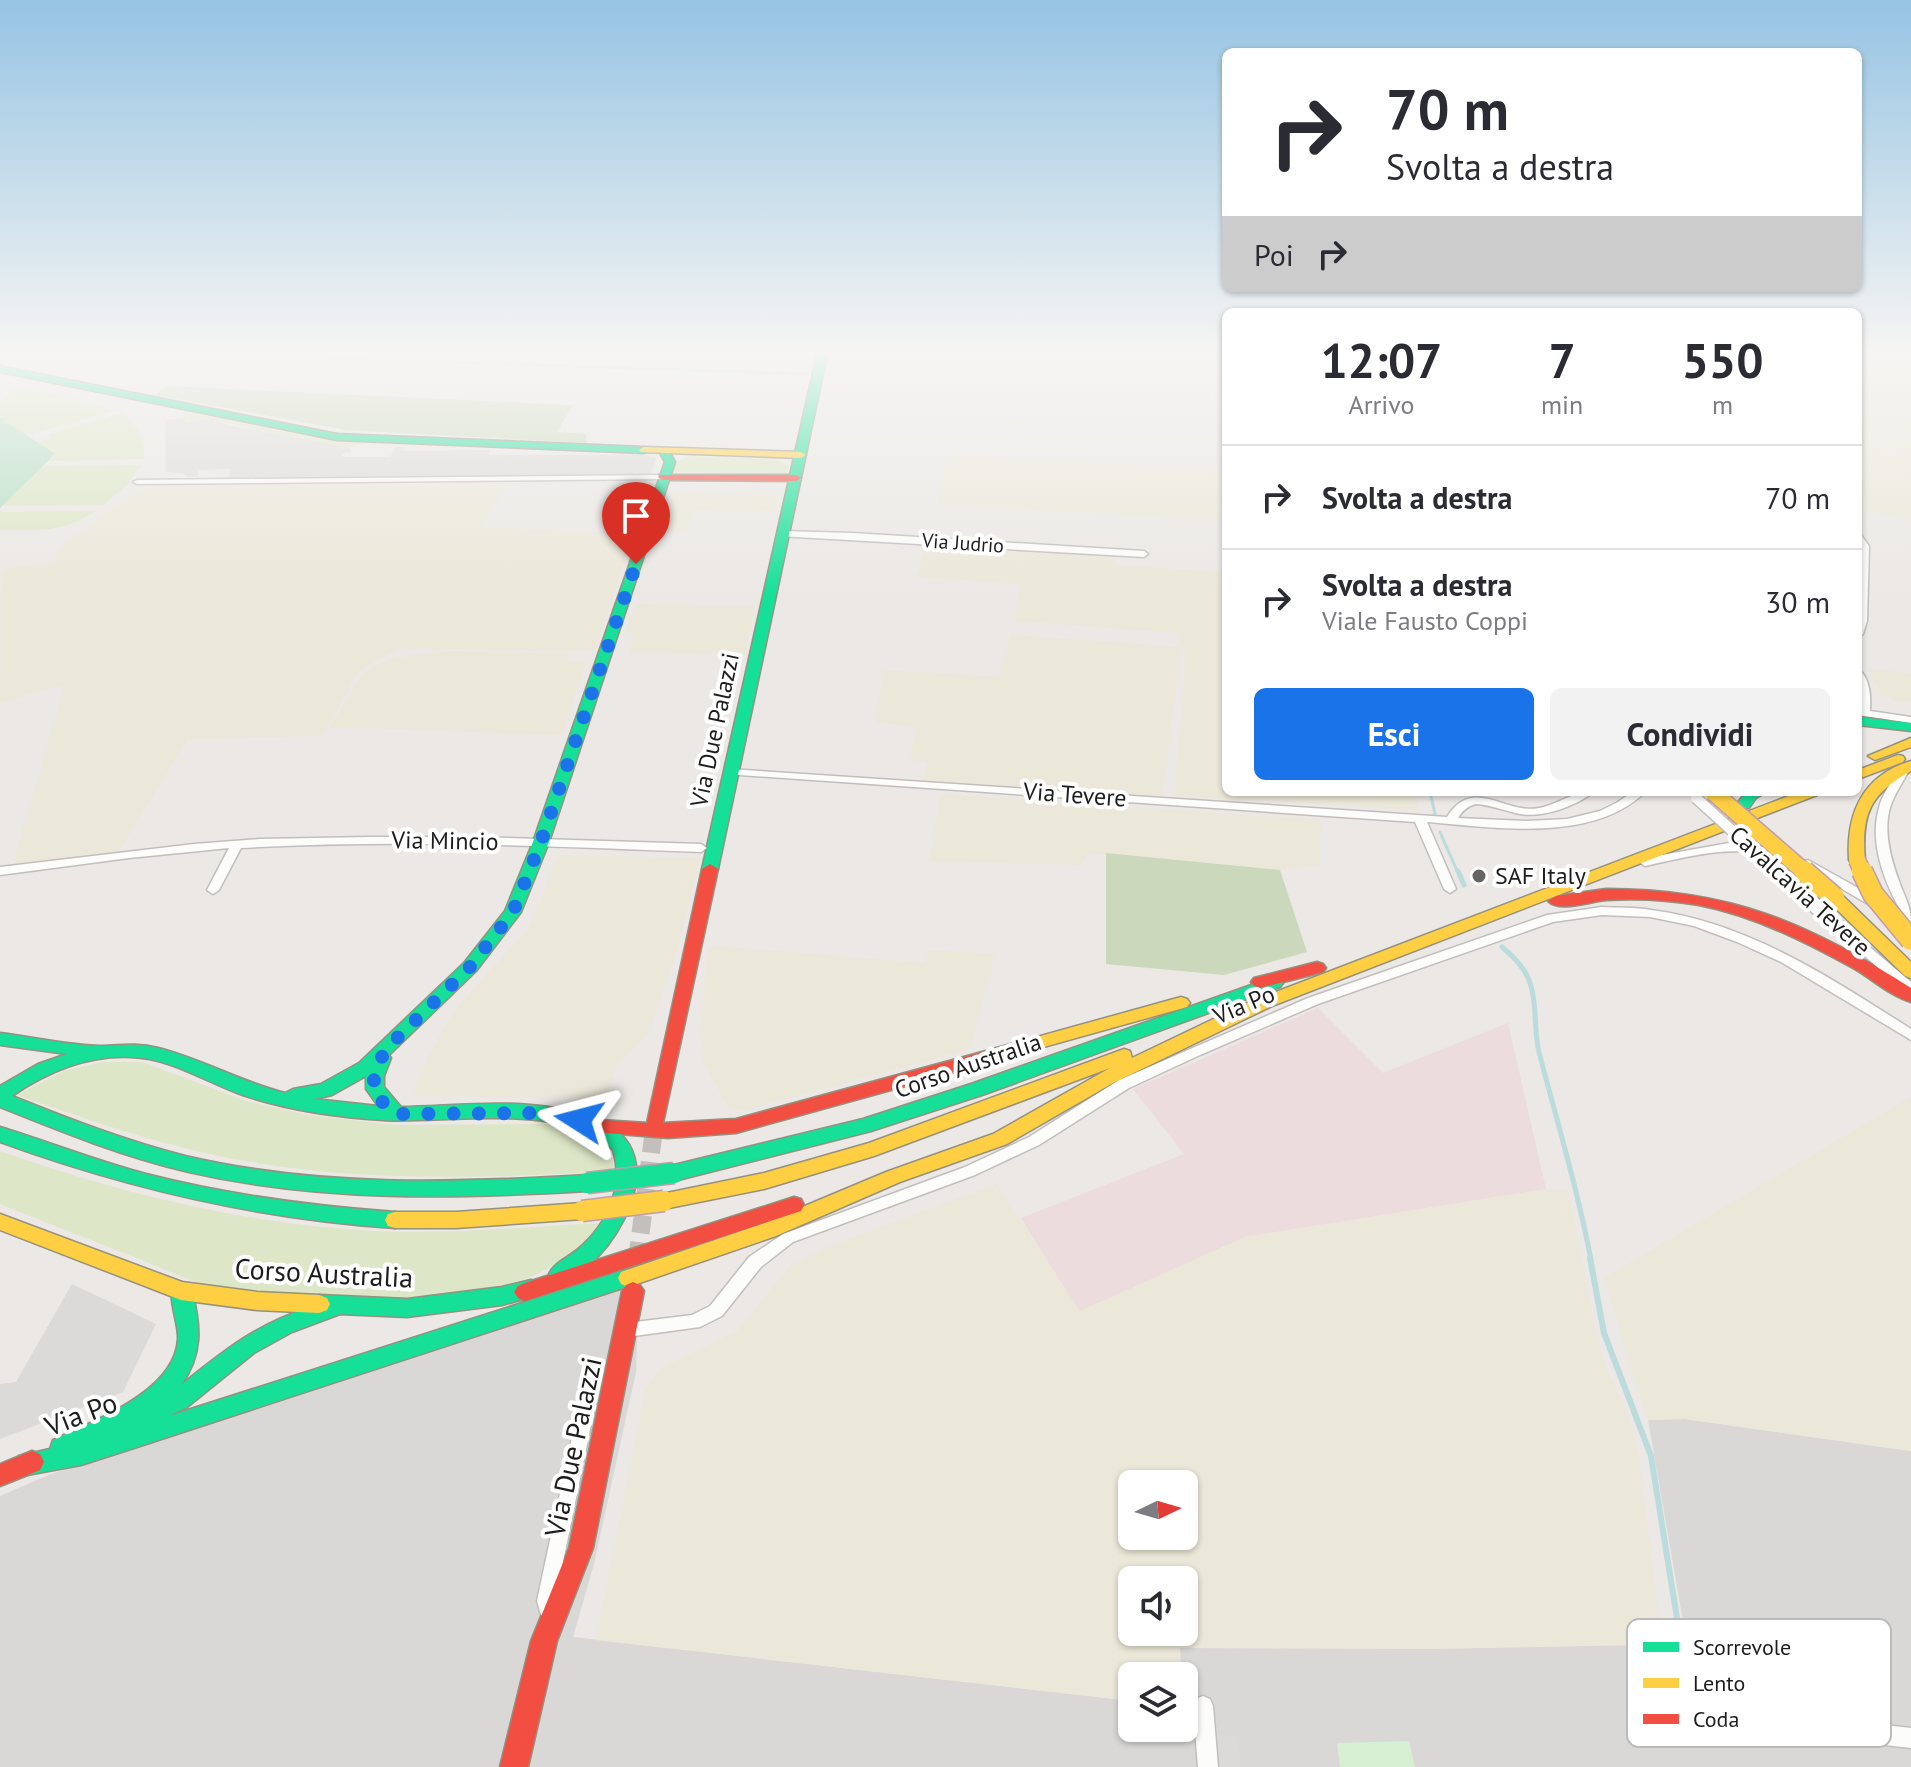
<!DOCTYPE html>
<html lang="it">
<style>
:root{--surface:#fff;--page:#f2f2f3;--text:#2b2b33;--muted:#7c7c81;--line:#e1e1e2;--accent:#1a73e8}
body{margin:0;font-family:"PT Sans",sans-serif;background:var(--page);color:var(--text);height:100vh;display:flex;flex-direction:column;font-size:30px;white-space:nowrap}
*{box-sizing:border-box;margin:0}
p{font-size:26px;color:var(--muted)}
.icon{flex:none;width:44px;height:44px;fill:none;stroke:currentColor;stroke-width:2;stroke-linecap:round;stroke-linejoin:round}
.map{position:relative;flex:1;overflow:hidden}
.side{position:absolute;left:1222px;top:308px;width:640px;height:488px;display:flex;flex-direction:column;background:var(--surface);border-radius:12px;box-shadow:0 2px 6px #0004}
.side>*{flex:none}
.top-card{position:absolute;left:1222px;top:48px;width:640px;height:244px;border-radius:12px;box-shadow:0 2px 6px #0004;background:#fff;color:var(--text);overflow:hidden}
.needle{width:52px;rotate:85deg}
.tools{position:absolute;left:1118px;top:1470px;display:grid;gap:16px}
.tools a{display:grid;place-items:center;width:80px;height:80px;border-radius:12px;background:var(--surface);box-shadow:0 2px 6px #0004;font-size:40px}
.pin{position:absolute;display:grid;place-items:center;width:68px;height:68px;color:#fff;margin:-82px -34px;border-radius:50% 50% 50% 0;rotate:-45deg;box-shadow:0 0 8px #0007}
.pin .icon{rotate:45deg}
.me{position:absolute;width:88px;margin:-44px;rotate:279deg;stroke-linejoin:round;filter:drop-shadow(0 0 6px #0008)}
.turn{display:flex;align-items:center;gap:28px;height:168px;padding:0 32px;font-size:36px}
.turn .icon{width:104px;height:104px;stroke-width:2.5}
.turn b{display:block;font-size:56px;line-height:68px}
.then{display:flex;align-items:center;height:76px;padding:0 32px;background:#0003;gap:16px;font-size:30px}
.eta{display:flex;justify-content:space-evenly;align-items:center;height:136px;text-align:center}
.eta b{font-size:48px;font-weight:700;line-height:56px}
.primary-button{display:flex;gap:16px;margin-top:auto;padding:16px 32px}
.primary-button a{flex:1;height:92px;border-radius:12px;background:var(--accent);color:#fff;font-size:32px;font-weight:700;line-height:92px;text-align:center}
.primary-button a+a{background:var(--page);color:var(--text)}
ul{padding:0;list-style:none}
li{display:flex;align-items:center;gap:24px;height:104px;padding:0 32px;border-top:2px solid var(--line)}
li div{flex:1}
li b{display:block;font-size:30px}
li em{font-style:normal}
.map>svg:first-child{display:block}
.residential{fill:#dad8d7}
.commercial{fill:#ecdcdd}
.farmland{fill:#ebe8d9;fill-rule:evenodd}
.grass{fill:#dde6c6}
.forest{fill:#cbd8bc}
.park{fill:#d7efd2}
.pitch{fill:#b3dfc4}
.parking{fill:#dbdad9}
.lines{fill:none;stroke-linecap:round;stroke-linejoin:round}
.stream-far2{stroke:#bbdbdc;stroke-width:3}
.stream-far1{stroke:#bbdbdc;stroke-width:5}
.stream{stroke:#bbdbdc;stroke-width:6}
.secondary-tunnel-far1{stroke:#c2bfbd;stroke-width:18;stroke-dasharray:18 9;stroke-linecap:butt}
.secondary-tunnel{stroke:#c2bfbd;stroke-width:24;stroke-dasharray:24 12;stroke-linecap:butt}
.street-casing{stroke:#c1bfbe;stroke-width:3}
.fast-casing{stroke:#94917f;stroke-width:3}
.slow-casing{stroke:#94917f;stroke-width:3}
.jam-casing{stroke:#94917f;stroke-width:3}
.street{fill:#fcfcfb;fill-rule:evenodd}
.fast{fill:#16e098;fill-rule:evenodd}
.slow{fill:#ffcf43;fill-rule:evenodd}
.jam{fill:#f24e42;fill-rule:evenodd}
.street-bridge-far1-casing{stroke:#c1bfbe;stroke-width:13;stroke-linecap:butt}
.street-bridge-casing{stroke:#c1bfbe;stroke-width:17;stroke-linecap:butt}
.fast-bridge-casing{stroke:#be9ead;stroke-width:23;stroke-linecap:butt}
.slow-bridge-far1-casing{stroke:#be9ead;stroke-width:19;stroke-linecap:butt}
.slow-bridge-casing{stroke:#be9ead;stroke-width:23;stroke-linecap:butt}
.street-bridge-far1{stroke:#fcfcfb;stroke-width:10}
.street-bridge{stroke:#fcfcfb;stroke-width:14}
.fast-bridge{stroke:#16e098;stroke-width:20}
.slow-bridge-far1{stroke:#ffcf43;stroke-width:16}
.slow-bridge{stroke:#ffcf43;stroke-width:20}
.route{stroke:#1a73e8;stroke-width:14;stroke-dasharray:0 25.2}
.poi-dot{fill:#656463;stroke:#fff;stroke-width:3}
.labels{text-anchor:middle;stroke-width:8;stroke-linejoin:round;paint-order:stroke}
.far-street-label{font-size:20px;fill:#1d1d1d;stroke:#fff}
.street-label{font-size:24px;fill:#1d1d1d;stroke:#fff}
.poi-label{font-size:24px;fill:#1d1d1d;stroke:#fff;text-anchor:start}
.near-street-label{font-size:28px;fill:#1d1d1d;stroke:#fff}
.key{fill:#fff;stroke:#bbb;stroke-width:2}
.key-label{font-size:22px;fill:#1d1d1d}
</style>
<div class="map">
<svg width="1911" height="1767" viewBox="0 0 1911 1767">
<rect width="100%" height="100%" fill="#ebe8e5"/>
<polygon class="residential" points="639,1284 636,1372 594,1564 573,1637 1132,1701 1132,1728 1184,1728 1184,1676 1181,1676 1180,1648 1429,1649 1687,1644 1648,1420 1685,1419 1911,1451 1911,1767 0,1767 0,1496 51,1474"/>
<polygon class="commercial" points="1318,1008 1383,1073 1508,1023 1546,1189 1245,1237 1079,1312 1021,1218 1184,1154 1133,1089"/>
<g class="farmland">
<polygon points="1867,350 1911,350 1911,375 1863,366"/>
<polygon points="1858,370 1911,379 1911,416 1858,404 1858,387 1861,387 1862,384 1858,383"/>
<polygon points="1858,407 1911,418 1911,452 1858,442"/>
<polygon points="1858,445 1911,454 1911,520 1858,510"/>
<polygon points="948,455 1226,469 1226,521 937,504"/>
<polygon points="510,483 479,527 634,534 594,651 402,648 375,661 356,674 323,736 188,739 118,852 13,864 65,685 37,691 0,704 2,569 52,562 65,543 142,488"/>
<polygon points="675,491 780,495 774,511 696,510 685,533 658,533"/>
<polygon points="926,544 1115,555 1115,565 1226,572 1226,792 1415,792 1419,806 1417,810 1175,796 1186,649 1181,647 1162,797 923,782 928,762 910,760 917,727 875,722 885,670 999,677 1011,635 1179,647 1181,633 1015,621 1021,584 917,577"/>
<polygon points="636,604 755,606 745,654 630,652 635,633 626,632"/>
<polygon points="447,651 568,654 566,661 586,662 561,735 330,727 361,676 375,666 395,658"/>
<polygon points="1868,668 1911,674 1911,701 1893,701 1891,697 1882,696"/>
<polygon points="941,794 1321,820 1319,865 1280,870 1087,853 1082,865 930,861"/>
<polygon points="559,855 700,858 677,949 648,1034 616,1065 606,1099 413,1096 428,1057 454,1011 530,927"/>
<polygon points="714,946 925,963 928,950 995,954 970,1049 742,1111 728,1107 703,1061 700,1029 709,951"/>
<polygon points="1911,1097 1911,1451 1685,1419 1648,1420 1604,1278"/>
<path d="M997,1184l83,127 165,-74 301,-48h21l29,143 10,36 21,43 11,42 24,191 -233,5 -249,-1 1,28h-49v25l-536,-61 50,-251 11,-16 10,-8 70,-34 53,-65 40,-20zM1132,1484h52v52h-52zM1132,1580h52v52h-52z"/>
</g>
<g class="grass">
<polygon points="16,389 66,396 114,411 27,435 10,424 2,424 7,418 0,418 0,403"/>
<polygon points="186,412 311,437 366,443 341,449 210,419 182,421 183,413"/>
<path d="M122,413c17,14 24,24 22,46l-95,2 6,-7 -18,-12 14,-4 -4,-3z"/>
<polygon points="689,456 775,459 789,466 786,474 780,474 673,472 677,462"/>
<polygon points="141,465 127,485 103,505 2,506 43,466"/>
<path d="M96,511c-33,22 -57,19 -96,19v-18z"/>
<path d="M103,1062h39l104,39 61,14 88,10 160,-1 40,12 16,20 4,15c-144,8 -289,13 -430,-23 -57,-14 -113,-34 -168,-53l47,-24z"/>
<path d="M0,1151c134,47 272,80 415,81 62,0 125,-6 188,-9 -20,24 -44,42 -73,54 -75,29 -234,26 -314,10 -25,-5 -50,-17 -74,-27 -48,-19 -95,-37 -142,-56z"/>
</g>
<g class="forest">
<polygon points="165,386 573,405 557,432 586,434 587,443 345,430 155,395"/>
<polygon points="1106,853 1280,870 1307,952 1224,975 1106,964"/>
</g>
<polygon class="park" points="1409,1741 1415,1767 1340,1767 1337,1743"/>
<polygon class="pitch" points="0,418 8,418 3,423 10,424 55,454 0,508"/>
<g class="parking">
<polygon points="182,418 187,422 211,419 233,426 341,446 342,449 350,448 350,452 341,454 343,457 390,457 396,447 405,447 403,451 490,450 488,455 645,455 655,457 656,460 650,475 229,479 230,469 198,470 198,476 189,477 182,473 166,472 165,420"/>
<polygon points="72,1284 156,1324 123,1392 0,1439 0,1384 16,1382"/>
<polygon points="1206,1734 1238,1736 1241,1767 1208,1767"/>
</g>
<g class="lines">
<g class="stream-far2">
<polyline points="182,353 808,374"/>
<polyline points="1430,792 1435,814"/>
<polyline points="1440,832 1458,873"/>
</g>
<g class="stream-far1">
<polyline points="1458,871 1464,885"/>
<path d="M1502,947c11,9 22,20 27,33 9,24 4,48 10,72 18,70 39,138 52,208"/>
</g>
<polyline class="stream" points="1590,1258 1604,1333 1651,1456 1680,1637"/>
<polyline class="secondary-tunnel-far1" points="637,1260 655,1122"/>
<polyline class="secondary-tunnel" points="636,1266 637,1258"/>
<defs>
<g id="street">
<polygon points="663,475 666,475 666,479 137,484 133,482 137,480"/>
<polygon points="782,531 853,533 1144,551 1148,554 1144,557 779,536 778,534"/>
<polygon points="1858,534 1861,535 1869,546 1867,621 1863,634 1858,637 1861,546 1858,543"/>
<path d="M1858,669c12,8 13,28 12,42l41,6v6l-53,-8 3,-21 -3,-8z"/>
<path d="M1905,766l5,3c-6,11 -13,21 -18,33 -10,24 -2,55 7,79 5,15 12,25 12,41l-4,-1c-20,-31 -39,-76 -28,-113 3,-14 13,-27 21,-39z"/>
<path d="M730,769l717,48c26,-42 58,-2 92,-9 21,-4 31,-16 55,-16 -19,14 -50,26 -74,22 -15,-3 -29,-9 -44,-10 -8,2 -13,6 -18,14l69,3 40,-2 33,-8 18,-9 14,-10h13c-52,52 -153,35 -218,30l29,67 -6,4 -6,-4 -29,-67 -689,-48 -1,-2 1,-2z"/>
<path d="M369,837h111l221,7 6,4 -6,4c-153,-6 -307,-13 -460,-4l-22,42 -6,4 -6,-4 22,-42 -100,10 -129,17v-8l194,-23 65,-5z"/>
<path d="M1729,843l34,2 21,5 2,3 -6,4c-48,-13 -88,-1 -135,9l-6,-4 6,-4z"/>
<polygon points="1808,860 1876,898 1878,901 1872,905 1868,904 1804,867 1802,864 1804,861"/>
<path d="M1602,907c16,1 33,0 49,3 96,12 180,68 260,119v11l-130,-78 -44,-20 -43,-16 -44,-9 -48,-2 -49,7 -235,82 -118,51 -71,33 -90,57 -64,30 -182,67 -32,25 -39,49 -22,11 -73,10 -6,-2 -2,-5 2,-5 6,-2 65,-8 18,-9 39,-49 34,-23 182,-67 64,-30 90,-57 189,-82 239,-83z"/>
<polygon points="1841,925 1845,926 1911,982 1911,993 1906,992 1837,932 1835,929 1837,926"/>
<polygon points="588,1393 594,1395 596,1400 555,1601 563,1604 565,1611 563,1618 556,1620 541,1615 537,1601 580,1400 582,1395"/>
<polygon points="1660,1678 1667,1681 1675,1701 1911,1728 1911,1748 1668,1720 1661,1717 1650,1688 1653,1681"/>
<polygon points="1203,1696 1210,1699 1213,1706 1218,1767 1198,1767 1193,1706 1196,1699"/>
</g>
<g id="fast">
<polygon points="818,350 828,350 718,869 710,874 702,869"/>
<polygon points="0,366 337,434 644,447 649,450 644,453 337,440 0,372"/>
<path d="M665,450l4,1 6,11 -126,380 -28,70 -45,59 -87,84 2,3 -7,18v11l17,20c65,-1 140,-13 201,15 86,38 -12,171 -50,158l-3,-6c5,-11 18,-16 28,-24 29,-24 48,-62 36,-100 -42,-49 -170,-26 -230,-30 -48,-3 -97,-10 -143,-26 -36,-13 -70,-36 -109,-37 -43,-2 -84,15 -119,39 57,23 114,45 173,60 132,31 268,27 402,19l7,3 3,5 -3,5 -7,3c-133,8 -267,11 -398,-19 -65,-15 -127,-40 -189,-65v-21l38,-22 29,-10 -67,-9v-12c33,4 71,13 104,13 19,-1 35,-3 54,2 44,11 83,34 127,45l8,-4 28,-5 38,-21 105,-100 41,-52 28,-69 132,-380 -5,-9zM366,1076v13l12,17 -64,-7 18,-4z"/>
<polygon points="1858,717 1911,723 1911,731 1858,725"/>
<polygon points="1746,792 1766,792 1756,798 1749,808 1739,808 1736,805"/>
<polygon points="1274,977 1280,979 1283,983 1280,987 985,1094 871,1131 674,1181 667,1178 664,1173 667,1168 674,1165 863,1119 971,1084"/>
<path d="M0,1127c49,15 96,34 146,47 82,21 165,32 249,38l7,2 3,6 -3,6 -7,2c-137,-9 -266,-39 -395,-86z"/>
<path d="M628,1269l7,3 3,6 -3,6 -498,163 -56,18 -54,10 -8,-3 -4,-8 4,-8 31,-7 3,-9c40,-19 122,-48 125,-101 1,-16 -11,-40 -4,-54l7,-3 7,3 4,6c9,35 11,64 -11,94 45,-36 73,-59 129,-78l-2,-3 3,-6 8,-3 88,4 95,-12 29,-7 7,3 4,6 -4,6 -36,10 -95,12 -67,-3 -48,18 -38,21 -67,54 -18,9z"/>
</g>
<g id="slow">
<polygon points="644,447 801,452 806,455 801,458 640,452 639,450"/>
<polygon points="1911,738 1911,747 1875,760 1868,756"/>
<polygon points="1898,755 1903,756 1905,759 1903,762 1858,779 1858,770"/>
<path d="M1911,761v10c-41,23 -50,43 -46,89l-2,3h-12l-2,-3c-3,-47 14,-85 62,-99z"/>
<polygon points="1799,792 1819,792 1817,795 1272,1006 1113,1083 1007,1144 900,1182 776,1236 628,1287 621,1284 618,1278 621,1272 762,1224 886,1172 993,1134 1110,1068 874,1156 764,1189 664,1209 657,1207 654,1201 657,1195 764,1173 869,1143 1124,1049 1130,1051 1132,1058 1247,1003"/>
<polygon points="1834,892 1840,893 1911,962 1911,978 1905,976 1828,901 1826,897"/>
<polygon points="1181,997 1187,999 1190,1003 1187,1007 997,1060 991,1059 988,1054 991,1049 997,1048"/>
<polygon points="582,1203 589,1205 592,1211 589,1217 582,1219 456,1228 395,1228 388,1226 385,1220 388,1214 395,1212 456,1212"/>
<polygon points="0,1214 182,1282 257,1292 319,1295 327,1298 330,1304 327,1310 319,1313 257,1310 181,1300 0,1230"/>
</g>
<g id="jam">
<polygon points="659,475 796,475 801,478 796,481 663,480 658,477"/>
<polygon points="710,864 718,869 663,1123 736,1119 997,1048 1003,1049 1006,1054 1003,1059 736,1133 668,1138 594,1132 591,1127 594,1122 601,1120 647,1123 702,869"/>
<path d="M1606,889c124,0 202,34 305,99v14c-21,-6 -40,-24 -58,-34 -49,-27 -99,-52 -154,-63 -30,-5 -62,-7 -92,-5 -16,1 -48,13 -59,1l8,-5z"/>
<polygon points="1317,962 1323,964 1326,968 1323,972 1260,988 1254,986 1251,982 1254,978"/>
<polygon points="794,1197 801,1199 804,1205 801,1211 525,1301 518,1298 514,1292 518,1286 525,1283"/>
<polygon points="633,1282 640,1285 644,1291 593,1548 557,1641 528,1767 500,1767 531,1641 569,1548 622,1291 626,1285"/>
<polygon points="32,1451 40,1454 44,1462 40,1470 0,1486 0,1464"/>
</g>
</defs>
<use href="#street" class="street-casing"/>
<use href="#fast" class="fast-casing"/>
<use href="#slow" class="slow-casing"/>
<use href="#jam" class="jam-casing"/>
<use href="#street" class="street"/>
<use href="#fast" class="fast"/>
<use href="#slow" class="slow"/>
<use href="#jam" class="jam"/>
<defs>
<polyline id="street-bridge-far1" points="1696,798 1779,873"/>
<polyline id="street-bridge" points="1777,871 1841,929"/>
<polyline id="fast-bridge" points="587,1183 674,1173"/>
<g id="slow-bridge-far1">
<polyline points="1713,792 1806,873"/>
<polyline points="1857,860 1863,873"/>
</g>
<g id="slow-bridge">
<polyline points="1804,871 1834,897"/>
<polyline points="1862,871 1873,894 1911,940"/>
<polyline points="582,1211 664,1201"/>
</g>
</defs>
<use href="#street-bridge-far1" class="street-bridge-far1-casing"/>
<use href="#street-bridge" class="street-bridge-casing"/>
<use href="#fast-bridge" class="fast-bridge-casing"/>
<use href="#slow-bridge-far1" class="slow-bridge-far1-casing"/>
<use href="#slow-bridge" class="slow-bridge-casing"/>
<use href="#street-bridge-far1" class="street-bridge-far1"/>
<use href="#street-bridge" class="street-bridge"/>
<use href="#fast-bridge" class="fast-bridge"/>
<use href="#slow-bridge-far1" class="slow-bridge-far1"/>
<use href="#slow-bridge" class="slow-bridge"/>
</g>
<linearGradient id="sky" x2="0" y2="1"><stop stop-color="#96c4e3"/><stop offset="0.59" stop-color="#f6f5f3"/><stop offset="1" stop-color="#f6f5f3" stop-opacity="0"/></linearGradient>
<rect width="1911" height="597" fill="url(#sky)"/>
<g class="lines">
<polyline class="route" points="579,1120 541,1113 396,1114 377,1097 373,1089 375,1071 386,1049 470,967 513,912 541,842 636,564"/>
</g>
<circle class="poi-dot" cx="1479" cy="876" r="8"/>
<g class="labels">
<g class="far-street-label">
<text transform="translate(963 543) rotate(4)" y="7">Via Judrio</text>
</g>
<g class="street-label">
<text transform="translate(715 730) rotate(-78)" y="8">Via Due Palazzi</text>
<text transform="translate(1075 795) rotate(4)" y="8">Via Tevere</text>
<text transform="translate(445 841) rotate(1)" y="8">Via Mincio</text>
<text transform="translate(1800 891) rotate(42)" y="8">Cavalcavia Tevere</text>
<text transform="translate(1244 1005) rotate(-23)" y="8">Via Po</text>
<text transform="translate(968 1066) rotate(-19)" y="8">Corso Australia</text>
</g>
<g class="poi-label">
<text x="1495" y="884">SAF Italy</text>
</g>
<g class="near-street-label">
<text transform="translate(324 1273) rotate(3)" y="10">Corso Australia</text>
<text transform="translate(81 1414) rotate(-21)" y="10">Via Po</text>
<text transform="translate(573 1447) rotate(-78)" y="10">Via Due Palazzi</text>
</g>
</g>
<rect x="1627" y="1619" width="264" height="128" rx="12" class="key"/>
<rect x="1643" y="1642" width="36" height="10" fill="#16e098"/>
<rect x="1643" y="1678" width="36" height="10" fill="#ffcf43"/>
<rect x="1643" y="1714" width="36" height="10" fill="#f24e42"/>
<g class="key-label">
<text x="1693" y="1655">Scorrevole</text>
<text x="1693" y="1691">Lento</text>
<text x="1693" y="1727">Coda</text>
</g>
</svg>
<div class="tools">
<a><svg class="needle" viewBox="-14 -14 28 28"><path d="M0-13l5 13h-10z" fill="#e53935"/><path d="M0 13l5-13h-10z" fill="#7c7c81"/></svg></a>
<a><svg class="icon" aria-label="sound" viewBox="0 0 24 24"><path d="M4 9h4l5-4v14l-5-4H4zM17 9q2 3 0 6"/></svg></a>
<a><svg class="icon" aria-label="layers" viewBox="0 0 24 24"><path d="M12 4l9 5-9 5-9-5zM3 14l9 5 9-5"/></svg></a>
</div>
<div class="pin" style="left:636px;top:564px;background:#d93025"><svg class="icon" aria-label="arrive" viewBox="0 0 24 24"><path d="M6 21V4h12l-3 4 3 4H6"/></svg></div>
<svg class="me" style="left:579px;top:1120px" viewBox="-20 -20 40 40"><path d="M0-17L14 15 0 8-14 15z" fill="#1a73e8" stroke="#fff" stroke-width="4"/></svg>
<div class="top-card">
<div class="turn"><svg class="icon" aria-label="right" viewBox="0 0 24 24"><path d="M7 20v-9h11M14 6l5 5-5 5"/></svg><div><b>70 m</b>Svolta a destra</div></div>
<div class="then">Poi<svg class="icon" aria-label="right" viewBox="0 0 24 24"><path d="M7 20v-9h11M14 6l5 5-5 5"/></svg></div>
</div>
<section class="side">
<div class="eta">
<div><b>12:07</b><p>Arrivo</p></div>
<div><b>7</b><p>min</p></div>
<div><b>550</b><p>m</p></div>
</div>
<ul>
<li><svg class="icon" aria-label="right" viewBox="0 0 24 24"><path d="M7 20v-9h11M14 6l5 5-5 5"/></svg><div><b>Svolta a destra</b></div><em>70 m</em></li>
<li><svg class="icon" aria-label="right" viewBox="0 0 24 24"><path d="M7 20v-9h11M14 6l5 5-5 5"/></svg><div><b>Svolta a destra</b><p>Viale Fausto Coppi</p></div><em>30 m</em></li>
</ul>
<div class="primary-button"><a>Esci</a><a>Condividi</a></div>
</section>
</div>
